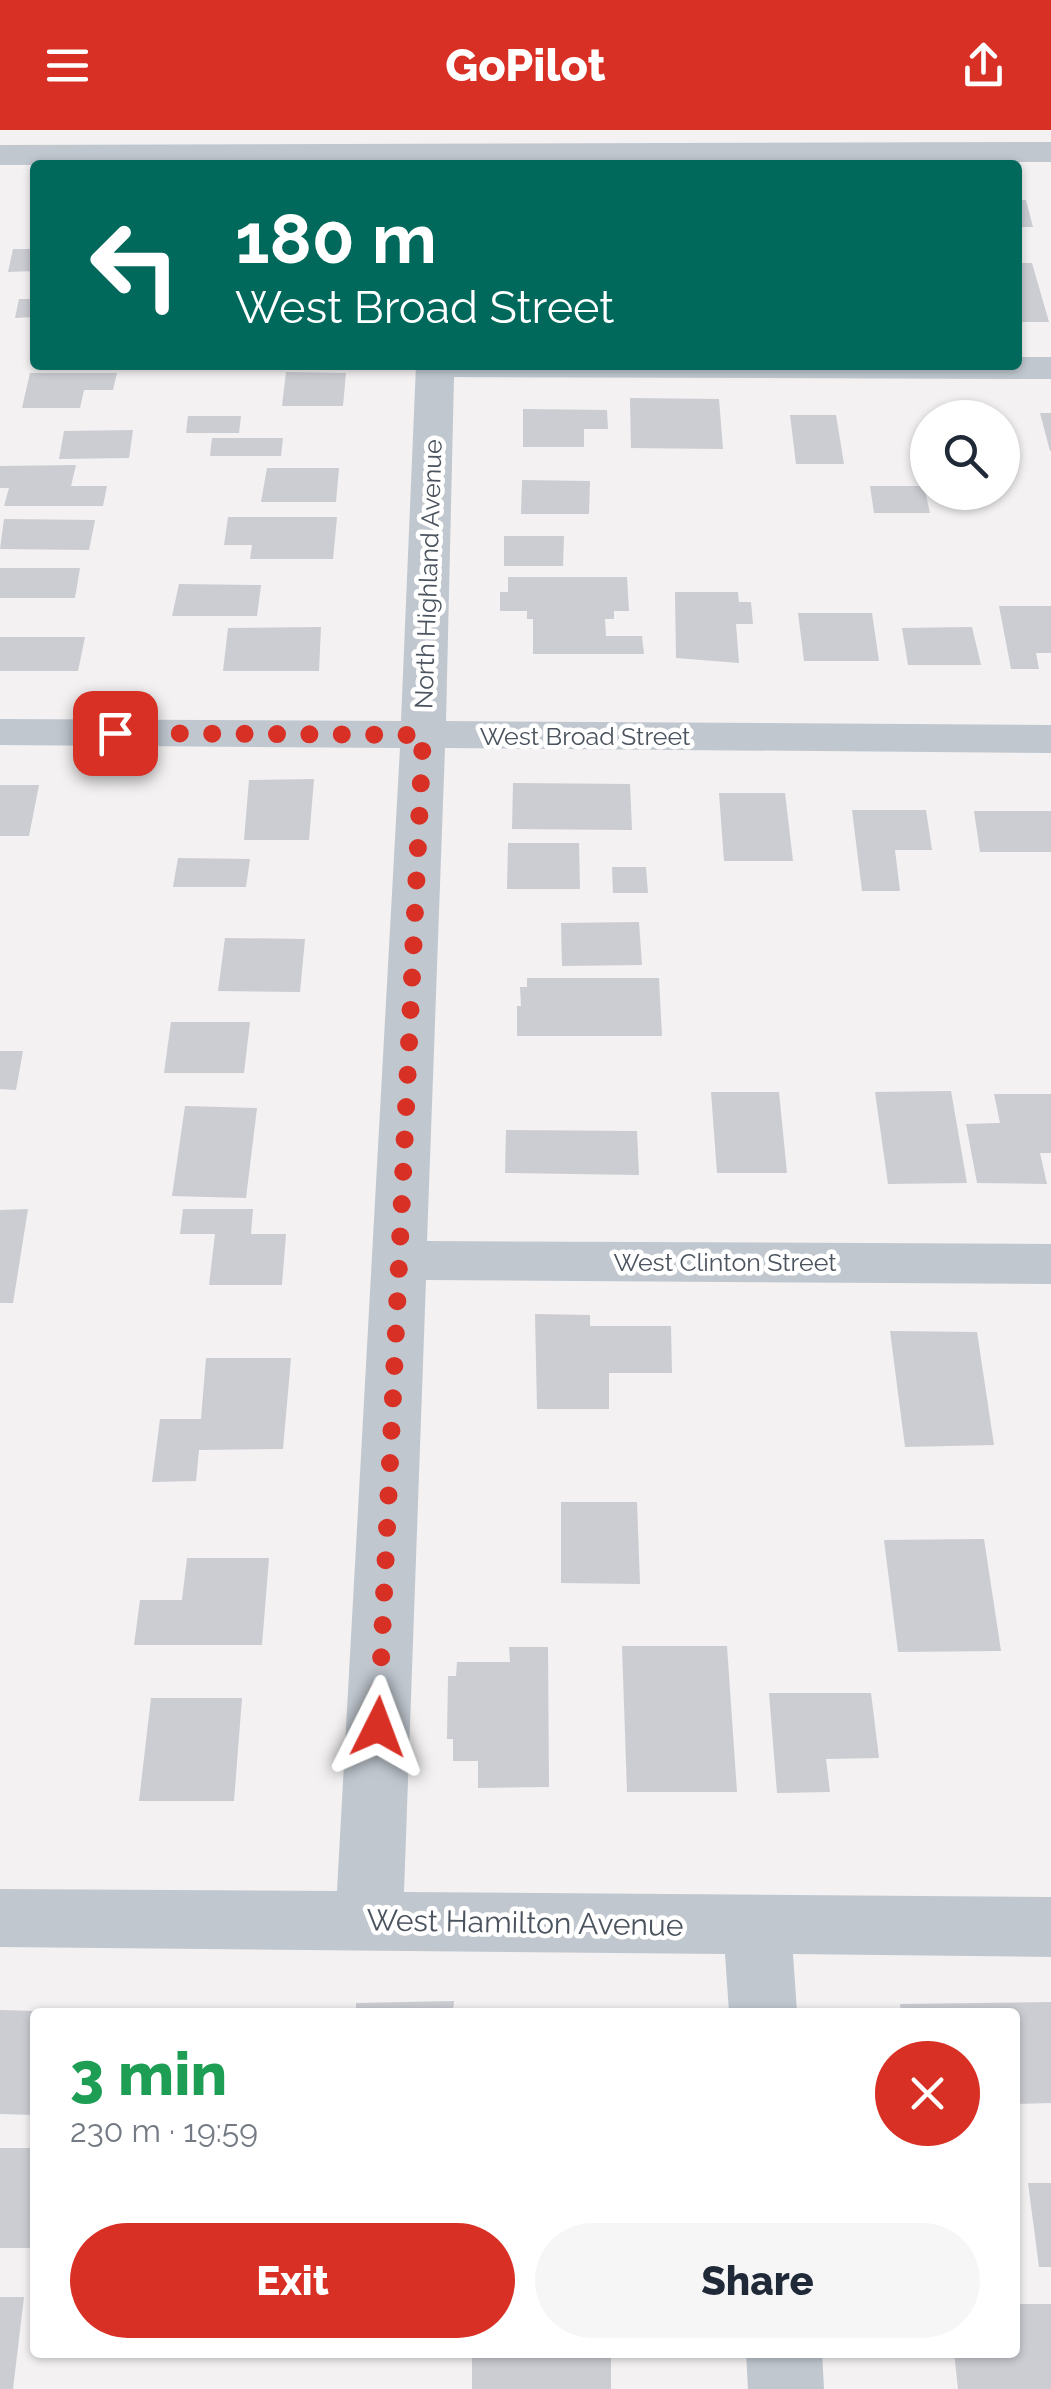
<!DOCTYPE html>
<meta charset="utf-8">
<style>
:root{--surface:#fff;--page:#f6f6f7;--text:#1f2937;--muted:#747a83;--accent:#d93025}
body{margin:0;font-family:Raleway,sans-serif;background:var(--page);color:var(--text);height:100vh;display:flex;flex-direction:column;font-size:38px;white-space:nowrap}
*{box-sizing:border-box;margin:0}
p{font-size:32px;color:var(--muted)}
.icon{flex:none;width:55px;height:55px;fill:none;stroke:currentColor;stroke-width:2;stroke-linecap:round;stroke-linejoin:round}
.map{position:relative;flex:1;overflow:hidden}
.drawer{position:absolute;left:30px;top:1878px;width:990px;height:350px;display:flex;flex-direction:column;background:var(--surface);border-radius:10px;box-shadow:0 2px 8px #0004}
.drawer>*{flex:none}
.guide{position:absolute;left:30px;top:30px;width:992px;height:210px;border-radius:10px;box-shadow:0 2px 8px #0004;background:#00695c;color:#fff;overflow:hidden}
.fabs{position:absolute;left:910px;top:270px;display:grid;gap:20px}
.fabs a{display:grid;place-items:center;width:110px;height:110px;border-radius:50%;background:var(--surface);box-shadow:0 2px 8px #0004;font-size:50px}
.pin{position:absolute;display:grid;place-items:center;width:85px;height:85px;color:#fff;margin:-42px;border-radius:20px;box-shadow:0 5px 15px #0006}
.me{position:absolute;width:110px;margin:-55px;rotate:3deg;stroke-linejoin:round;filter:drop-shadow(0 0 8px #0008)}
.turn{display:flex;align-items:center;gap:35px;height:210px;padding:0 40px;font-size:45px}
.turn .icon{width:130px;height:130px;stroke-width:2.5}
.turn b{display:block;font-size:70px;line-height:85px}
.round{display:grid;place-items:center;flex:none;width:105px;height:105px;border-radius:52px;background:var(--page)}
.summary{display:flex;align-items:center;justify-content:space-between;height:170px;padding:0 40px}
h1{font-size:60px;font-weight:800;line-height:75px;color:#1e9e55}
.primary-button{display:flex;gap:20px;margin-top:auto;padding:20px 40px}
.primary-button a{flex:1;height:115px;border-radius:60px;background:var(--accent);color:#fff;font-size:40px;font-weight:800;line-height:115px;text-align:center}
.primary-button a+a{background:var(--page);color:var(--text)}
header{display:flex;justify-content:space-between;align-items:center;height:130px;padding:0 40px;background:var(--accent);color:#fff;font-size:45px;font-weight:800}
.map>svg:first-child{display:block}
.building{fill:#cbcdd3}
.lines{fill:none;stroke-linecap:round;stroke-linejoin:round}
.minor{fill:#c0c7cf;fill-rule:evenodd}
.route{stroke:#d93025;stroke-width:18;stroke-dasharray:0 32.4}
.labels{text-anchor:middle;stroke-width:9;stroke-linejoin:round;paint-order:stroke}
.street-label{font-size:25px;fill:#4a535e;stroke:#fff}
.near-street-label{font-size:30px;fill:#4a535e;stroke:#fff}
</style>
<header><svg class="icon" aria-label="menu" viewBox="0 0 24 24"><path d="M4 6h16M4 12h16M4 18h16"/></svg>GoPilot<svg class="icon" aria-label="share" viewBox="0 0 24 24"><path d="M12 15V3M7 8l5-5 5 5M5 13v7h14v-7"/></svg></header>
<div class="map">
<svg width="1051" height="2259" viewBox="0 0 1051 2259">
<rect width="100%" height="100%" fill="#f3f1f1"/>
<g class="building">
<polygon points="1018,70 1026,70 1033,97 1018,97"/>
<polygon points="13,119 35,119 35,141 8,142"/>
<polygon points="1018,133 1032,133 1049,192 1018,192"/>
<polygon points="19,169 35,169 35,187 15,188"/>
<polygon points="286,242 346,243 343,276 282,276"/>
<polygon points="30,243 117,243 113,260 84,260 80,278 22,278"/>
<polygon points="630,268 719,269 723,319 631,318"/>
<polygon points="523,279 607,280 608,299 584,299 584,317 523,317"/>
<polygon points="1040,283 1051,283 1051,321 1050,321"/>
<polygon points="790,285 836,285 844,334 796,334"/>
<polygon points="188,286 241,286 239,303 186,303"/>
<polygon points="133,300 129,328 59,329 64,301"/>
<polygon points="212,308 283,308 281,326 210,326"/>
<polygon points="76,335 71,356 107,356 103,376 4,376 9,358 0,358 0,336"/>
<polygon points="267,338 339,338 336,372 261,372"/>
<polygon points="522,350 590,351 589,384 521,384"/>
<polygon points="870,356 924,356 930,383 874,383"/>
<polygon points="228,387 337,387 333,429 250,429 252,415 224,415"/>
<polygon points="4,389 95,390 89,420 0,419"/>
<polygon points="504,406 564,406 563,436 504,436"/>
<polygon points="0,438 80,438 75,468 0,468"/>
<polygon points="508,447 627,447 629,481 614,481 614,489 605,489 606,506 642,506 644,524 533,524 533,489 527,489 527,481 500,481 500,462 508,462"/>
<polygon points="179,454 261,455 257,486 172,486"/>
<polygon points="675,462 738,462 739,472 751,472 753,494 736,494 739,533 676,528"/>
<polygon points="999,476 1051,476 1051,523 1036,523 1039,539 1011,539"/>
<polygon points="798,483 872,483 879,531 804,531"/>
<polygon points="321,497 319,541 223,541 228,498"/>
<polygon points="972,497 981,535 908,535 902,498"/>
<polygon points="0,507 85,507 78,541 0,541"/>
<polygon points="314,649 309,710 244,710 249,650"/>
<polygon points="513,653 630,654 632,700 512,699"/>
<polygon points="0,655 39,655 29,706 0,706"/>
<polygon points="719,663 785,663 793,731 724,731"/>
<polygon points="852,680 926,680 932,720 895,720 900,761 862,761"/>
<polygon points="974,681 1051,681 1051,722 980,722"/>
<polygon points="508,713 579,713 580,759 507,759"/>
<polygon points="178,728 250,729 246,757 173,757"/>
<polygon points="612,737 646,737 648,763 613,763"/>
<polygon points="639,792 642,835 562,836 561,793"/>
<polygon points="225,808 305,809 300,862 218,861"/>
<polygon points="527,848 659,848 662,906 517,906 517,876 521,876 520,857 527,857"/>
<polygon points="171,892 250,892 244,943 164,943"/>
<polygon points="0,921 23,921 16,960 0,959"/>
<polygon points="951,961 967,1053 888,1054 875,962"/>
<polygon points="711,962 779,962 787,1043 717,1043"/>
<polygon points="994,964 1051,964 1051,1023 1040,1023 1047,1054 977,1053 966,994 1000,993"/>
<polygon points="185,976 257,978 246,1068 172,1066"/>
<polygon points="506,1000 637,1001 639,1045 505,1043"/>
<polygon points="28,1079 13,1173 0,1173 0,1080"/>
<polygon points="183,1079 253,1079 251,1104 286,1104 282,1155 209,1155 215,1104 180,1104"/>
<polygon points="535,1184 590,1185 590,1196 671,1196 672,1243 609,1243 609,1279 537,1279"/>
<polygon points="890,1201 977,1202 994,1315 905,1317"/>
<polygon points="206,1228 291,1228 283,1319 199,1320 196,1351 152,1352 160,1289 201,1289"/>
<polygon points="561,1372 637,1372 640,1454 561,1453"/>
<polygon points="984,1409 1001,1521 898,1522 884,1410"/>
<polygon points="187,1428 269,1428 262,1515 134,1515 140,1470 182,1470"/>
<polygon points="622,1516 727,1516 737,1662 627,1662"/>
<polygon points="509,1517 548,1517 549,1657 478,1658 478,1631 453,1631 453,1609 447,1609 448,1546 456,1546 457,1532 510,1532"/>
<polygon points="769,1563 871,1563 879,1628 826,1629 830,1662 777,1663"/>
<polygon points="151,1568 242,1568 234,1671 139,1671"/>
<polygon points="454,1871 453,1882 356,1882 356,1873"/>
<polygon points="1051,1872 1051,1973 1015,1974 1015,1882 901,1882 900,1874"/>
<polygon points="0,1880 35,1881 35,1985 0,1984"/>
<rect x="0" y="2018" width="35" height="100"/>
<polygon points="1028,2053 1051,2053 1051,2137 1039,2137"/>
<polygon points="0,2167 24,2167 13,2259 0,2259"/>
<polygon points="1015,2174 1051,2174 1051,2259 958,2259 954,2222 1015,2222"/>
<rect x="472" y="2222" width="139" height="37"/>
</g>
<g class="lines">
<g class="minor">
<polygon points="1051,12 1051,32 0,35 0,15"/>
<polygon points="1018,227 1051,227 1051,249 454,247 446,591 1051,595 1051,623 445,618 427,1111 1051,1114 1051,1154 426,1150 404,1762 1051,1767 1051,1827 793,1824 797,1882 729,1882 725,1824 0,1817 0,1759 337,1761 400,618 0,615 0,589 401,591 416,235 1018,235"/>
<polygon points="746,2222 822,2222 824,2259 748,2259"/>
</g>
</g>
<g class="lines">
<polyline class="route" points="115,603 423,605 378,1597"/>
</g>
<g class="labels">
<g class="street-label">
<text transform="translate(428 444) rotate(-88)" y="9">North Highland Avenue</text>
<text x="585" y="615">West Broad Street</text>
<text x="725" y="1141">West Clinton Street</text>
</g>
<g class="near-street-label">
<text transform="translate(525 1793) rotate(1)" y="10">West Hamilton Avenue</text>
</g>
</g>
</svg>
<div class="fabs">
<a><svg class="icon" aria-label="search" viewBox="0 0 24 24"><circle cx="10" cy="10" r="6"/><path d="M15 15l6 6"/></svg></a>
</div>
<div class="pin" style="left:115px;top:603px;background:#d93025"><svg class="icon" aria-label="arrive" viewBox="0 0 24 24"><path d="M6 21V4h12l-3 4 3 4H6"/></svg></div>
<svg class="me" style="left:378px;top:1597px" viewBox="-20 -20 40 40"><path d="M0-17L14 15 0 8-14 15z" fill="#d93025" stroke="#fff" stroke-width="4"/></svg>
<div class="guide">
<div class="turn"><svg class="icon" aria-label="left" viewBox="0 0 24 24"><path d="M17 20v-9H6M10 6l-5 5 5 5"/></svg><div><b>180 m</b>West Broad Street</div></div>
</div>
<section class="drawer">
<div class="summary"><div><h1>3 min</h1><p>230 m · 19:59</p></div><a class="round" style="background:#d93025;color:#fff"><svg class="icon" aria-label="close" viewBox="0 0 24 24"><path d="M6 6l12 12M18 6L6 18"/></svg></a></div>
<div class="primary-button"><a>Exit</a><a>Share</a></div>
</section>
</div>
